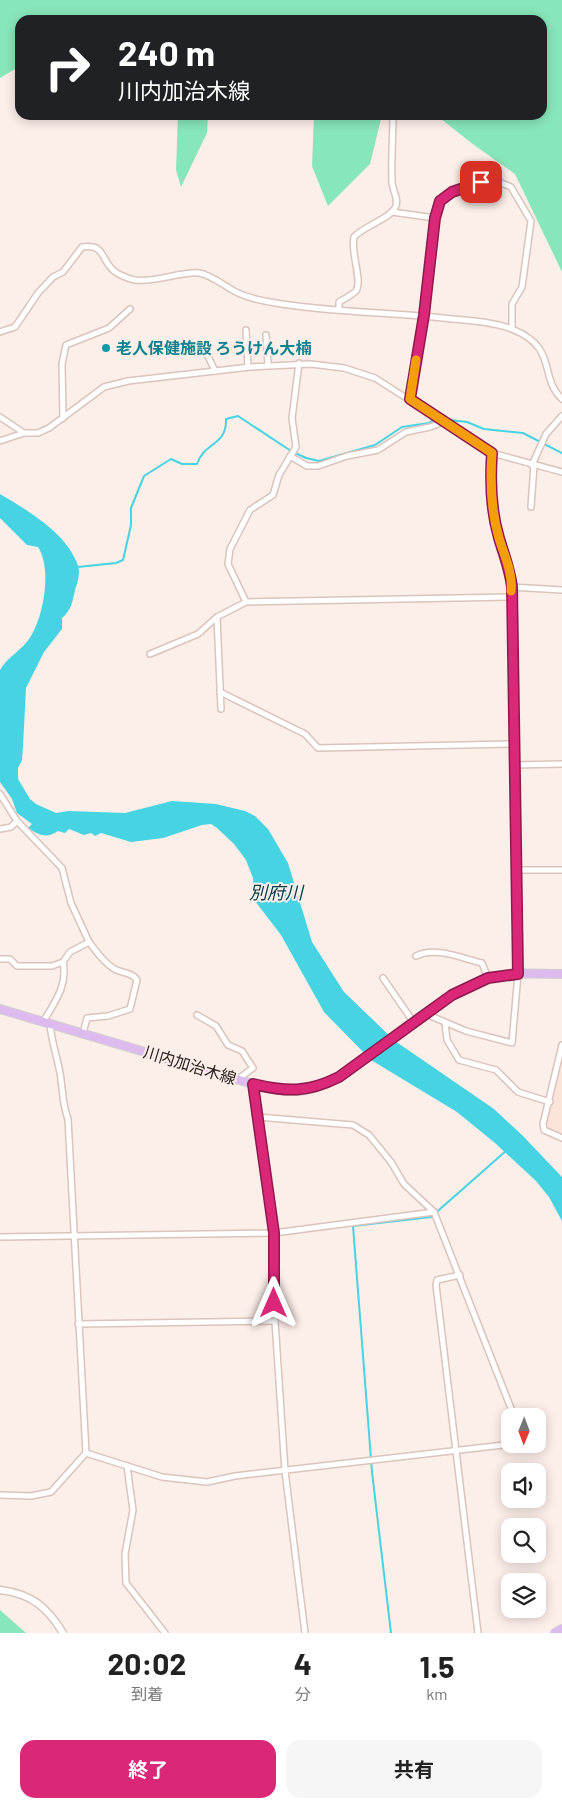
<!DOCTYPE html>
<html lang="ja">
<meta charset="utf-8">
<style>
:root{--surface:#fff;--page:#f6f6f6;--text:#222;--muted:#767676;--accent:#db2777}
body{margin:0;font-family:Barlow,"Noto Sans JP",sans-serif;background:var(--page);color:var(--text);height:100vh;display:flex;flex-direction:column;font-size:19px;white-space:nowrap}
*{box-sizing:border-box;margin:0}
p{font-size:16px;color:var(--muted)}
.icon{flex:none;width:28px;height:28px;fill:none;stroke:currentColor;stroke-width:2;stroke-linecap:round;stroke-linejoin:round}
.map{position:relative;height:1633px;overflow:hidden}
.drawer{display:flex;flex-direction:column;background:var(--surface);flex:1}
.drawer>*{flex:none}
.hud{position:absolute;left:15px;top:15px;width:532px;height:105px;border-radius:15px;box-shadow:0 2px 12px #0003;background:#202124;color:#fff;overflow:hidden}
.needle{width:32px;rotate:181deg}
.buttons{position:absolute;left:501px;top:1408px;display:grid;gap:10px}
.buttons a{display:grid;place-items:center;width:45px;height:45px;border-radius:10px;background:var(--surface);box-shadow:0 2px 12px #0003;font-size:25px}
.pin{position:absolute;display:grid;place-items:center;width:42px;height:42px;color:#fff;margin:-21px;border-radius:10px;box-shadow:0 2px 8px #0006}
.me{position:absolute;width:55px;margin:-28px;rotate:0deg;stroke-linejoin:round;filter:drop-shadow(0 0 4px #0008)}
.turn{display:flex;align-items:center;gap:18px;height:105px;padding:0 20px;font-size:22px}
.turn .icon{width:65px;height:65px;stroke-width:2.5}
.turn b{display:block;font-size:35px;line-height:42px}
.eta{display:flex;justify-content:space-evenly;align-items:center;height:85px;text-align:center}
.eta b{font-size:30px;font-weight:700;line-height:35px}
.cta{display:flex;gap:10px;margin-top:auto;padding:10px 20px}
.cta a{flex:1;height:58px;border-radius:15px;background:var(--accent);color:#fff;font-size:20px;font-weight:700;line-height:58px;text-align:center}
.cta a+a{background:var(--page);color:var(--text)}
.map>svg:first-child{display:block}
.built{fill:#fde4db}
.green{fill:#88e7ba}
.water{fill:#46d4e2}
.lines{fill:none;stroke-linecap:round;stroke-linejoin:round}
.stream{stroke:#46d4e2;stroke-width:2}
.minor-casing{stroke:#dac4bc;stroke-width:8}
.tertiary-casing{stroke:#dac4bc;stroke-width:9}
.primary-casing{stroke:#d0cfce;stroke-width:10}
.minor{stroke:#fff;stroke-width:5}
.tertiary{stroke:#fff;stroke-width:6}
.primary{stroke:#debbef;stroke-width:8}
.route-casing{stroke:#8e194d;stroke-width:12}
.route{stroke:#db2777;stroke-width:9}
.slow{stroke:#f59e0b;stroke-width:9}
.culture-dot{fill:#0f9aa8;stroke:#fceee9;stroke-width:2}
.labels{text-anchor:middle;stroke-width:4;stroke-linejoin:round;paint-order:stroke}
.culture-label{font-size:16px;font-weight:bold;fill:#0d838f;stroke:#fceee9;text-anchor:start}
.street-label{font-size:16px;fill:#2b2320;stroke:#fceee9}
.water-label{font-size:18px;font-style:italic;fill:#004147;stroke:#fceee9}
</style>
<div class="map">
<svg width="562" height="1633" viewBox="0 0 562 1633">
<rect width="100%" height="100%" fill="#fceee9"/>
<polygon class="built" points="562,1062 562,1135 552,1131 546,1125"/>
<g class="green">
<polygon points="0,0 562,0 562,272 515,174 474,145 436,115 542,115 542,20 20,20 20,66 0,78"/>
<polygon points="178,115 208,115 207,133 181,187 176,170"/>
<polygon points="314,115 382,115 370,164 328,206 312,166"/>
<polygon points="0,1610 26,1633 0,1633"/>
</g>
<path class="water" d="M0,494c27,16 65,38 77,69 4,9 1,18 -2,27 -2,10 -4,21 -13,28v11l-18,23 -18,36 -3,58 -1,14 -4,8v11l12,20 6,5 20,9 13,-2 56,2 47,-12 44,3 29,7 10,5 13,13 20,34 24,79 32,50 51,49 99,68 29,27 39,41v44l-13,-24 -13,-16 -41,-38 -38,-31 -86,-52 -47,-48 -43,-77 -26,-34 -2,-23 -7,-18 -12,-16 -17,-16 -6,-4 -9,1 -39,13 -32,4 -30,-9 -6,3 -4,-3 -7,2 -15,-6 -4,4 -7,-2c-12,8 -19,4 -30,-3l4,-4 -15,-11 -5,-14 -12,-17v-112c8,-14 24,-21 31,-34 13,-21 21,-68 7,-89l-11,-2 -27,-27z"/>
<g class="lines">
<g class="stream">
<polyline points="450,420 467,422 484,429 523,433 562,453"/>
<path d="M78,567l38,-4 7,-3 8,-35v-17l13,-32 27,-17 11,5h15c7,-22 30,-18 29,-45l12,-3 53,35 15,7 13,3 56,-16 27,-18 27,-4 6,-4"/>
<polyline points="391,1633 372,1472 353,1226 431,1217 507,1150"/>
</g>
<defs>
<g id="minor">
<polyline points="392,212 435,218"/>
<path d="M339,310v-8c5,-3 13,-7 17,-11 7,-10 -6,-39 -2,-54 11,-12 34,-17 41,-29 5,-8 -3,-18 -3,-26 -1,-22 1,-45 1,-67"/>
<polyline points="246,330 248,367"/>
<path d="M0,332l15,-5 23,-34 15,-16 10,-5 19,-25c23,-3 18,10 30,22 4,5 17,10 23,11 20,3 47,-9 64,-7 13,2 25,13 37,19 12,6 26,9 40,11 58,10 118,9 176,16 20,2 41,3 60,10 47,19 26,47 50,70"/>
<polyline points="266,335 268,365"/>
<polyline points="206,352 215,371"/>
<polyline points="410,399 423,315 435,218 440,201 452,192 481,182 499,182 511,187 531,221 522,287 512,304 512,329"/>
<polyline points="0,417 24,433"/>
<polyline points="63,418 62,364 66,345 109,328 130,309"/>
<polyline points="0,441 24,433 38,433 49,428 104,387 128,381 250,367 311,364 344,368 375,378 492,453 562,472"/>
<polyline points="290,456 307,466 318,466 347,456 378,450 406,432 430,427 443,422"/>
<polyline points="532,465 546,434 562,416"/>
<polyline points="531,507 534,465"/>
<polyline points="511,587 562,590"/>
<polyline points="246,602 228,564 230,549 250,510 273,495 279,475 296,447 292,418 299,363"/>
<polyline points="217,617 221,709"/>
<polyline points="150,654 198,634 217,617 246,602 511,597"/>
<polyline points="220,692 305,734 318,748 513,744"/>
<polyline points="513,765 562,764"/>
<polyline points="0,794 17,821 62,868 71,903 89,942 70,952 63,962 52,966 17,966 10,959 0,959"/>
<polyline points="0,829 11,827 17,821"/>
<polyline points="515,870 562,870"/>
<path d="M416,956c19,-10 45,2 66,7l6,15"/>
<polyline points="383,978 414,1023"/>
<path d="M426,1014l40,17 46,12 6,-69 -7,-387c-1,-18 -7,-32 -12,-49 -8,-27 -9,-57 -7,-85"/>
<polyline points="197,1015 216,1026 228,1045 242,1051 253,1068 238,1079"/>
<path d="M43,1022c12,-20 25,-37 20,-60"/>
<polyline points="445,1023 447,1040 459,1060 496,1070 518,1092 550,1102"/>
<path d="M83,1033l4,-15 21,-2 22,-7 7,-29c-6,-9 -16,-6 -24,-12 -10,-6 -17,-17 -24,-26"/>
<polyline points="562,1045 543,1124 544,1130 562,1138"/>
<polyline points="253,1084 274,1233 275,1321 285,1471 305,1633"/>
<polyline points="258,1117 353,1125 369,1135 391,1162 404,1184 434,1212 514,1416"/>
<polyline points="0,1237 274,1233 434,1212"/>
<polyline points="460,1275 437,1280 436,1285 478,1633"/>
<polyline points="78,1324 275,1321"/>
<polyline points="86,1453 162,1477 207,1482 235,1476 513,1444"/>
<polyline points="127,1466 133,1510 125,1554 126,1583 165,1633"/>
<path d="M0,1495l31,1 20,-4 35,-39 -18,-334c-6,-15 -5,-29 -8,-46 -3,-17 -9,-32 -10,-50"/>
</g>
<path id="tertiary" d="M0,1590c32,4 47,17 63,43"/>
<g id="primary">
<path d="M0,1009l253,75c17,4 35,9 52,6 27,-4 49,-23 70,-39 34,-26 70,-57 111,-72 23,-8 52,-5 76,-5"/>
<polyline points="555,1633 562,1629"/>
</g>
</defs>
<use href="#minor" class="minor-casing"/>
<use href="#tertiary" class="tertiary-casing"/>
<use href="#primary" class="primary-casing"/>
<use href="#minor" class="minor"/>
<use href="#tertiary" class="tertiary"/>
<use href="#primary" class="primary"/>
</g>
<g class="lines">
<defs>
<path id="route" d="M274,1303v-70l-21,-149c34,8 54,9 86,-7l113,-82 36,-17 30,-4 -6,-387c-2,-18 -8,-32 -13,-49 -8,-27 -9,-57 -7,-85l-82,-54 14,-84 11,-97 5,-17 12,-9 29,-10"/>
</defs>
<use href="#route" class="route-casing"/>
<use href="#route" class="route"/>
<path class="slow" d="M416,360l-6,39 82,54c-2,28 -1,58 7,85 5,17 14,34 12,53"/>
</g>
<circle class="culture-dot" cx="106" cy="348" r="5"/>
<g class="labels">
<g class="culture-label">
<text x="116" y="354">老人保健施設 ろうけん大楠</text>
</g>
<g class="street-label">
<text transform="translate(190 1065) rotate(17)" y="6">川内加治木線</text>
</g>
<g class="water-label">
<text x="276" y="899">別府川</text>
</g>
</g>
</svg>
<div class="buttons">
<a><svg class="needle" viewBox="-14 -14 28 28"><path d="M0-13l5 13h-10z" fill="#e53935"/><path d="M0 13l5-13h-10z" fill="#767676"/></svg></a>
<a><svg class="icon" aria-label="sound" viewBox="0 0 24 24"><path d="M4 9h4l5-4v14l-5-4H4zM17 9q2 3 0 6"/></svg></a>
<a><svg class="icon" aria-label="search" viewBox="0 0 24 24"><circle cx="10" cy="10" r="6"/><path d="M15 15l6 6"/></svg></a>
<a><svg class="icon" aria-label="layers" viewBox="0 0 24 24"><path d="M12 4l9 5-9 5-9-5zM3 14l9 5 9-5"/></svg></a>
</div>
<div class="pin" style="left:481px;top:182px;background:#d93025"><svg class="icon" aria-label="arrive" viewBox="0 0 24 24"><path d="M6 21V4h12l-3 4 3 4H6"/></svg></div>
<svg class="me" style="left:274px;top:1303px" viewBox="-20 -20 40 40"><path d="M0-17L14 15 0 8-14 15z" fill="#db2777" stroke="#fff" stroke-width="4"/></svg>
<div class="hud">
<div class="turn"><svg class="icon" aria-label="right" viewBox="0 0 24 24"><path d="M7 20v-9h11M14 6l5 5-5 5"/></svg><div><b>240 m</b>川内加治木線</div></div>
</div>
</div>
<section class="drawer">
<div class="eta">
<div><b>20:02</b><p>到着</p></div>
<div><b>4</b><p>分</p></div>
<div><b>1.5</b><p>km</p></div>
</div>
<div class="cta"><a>終了</a><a>共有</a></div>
</section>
